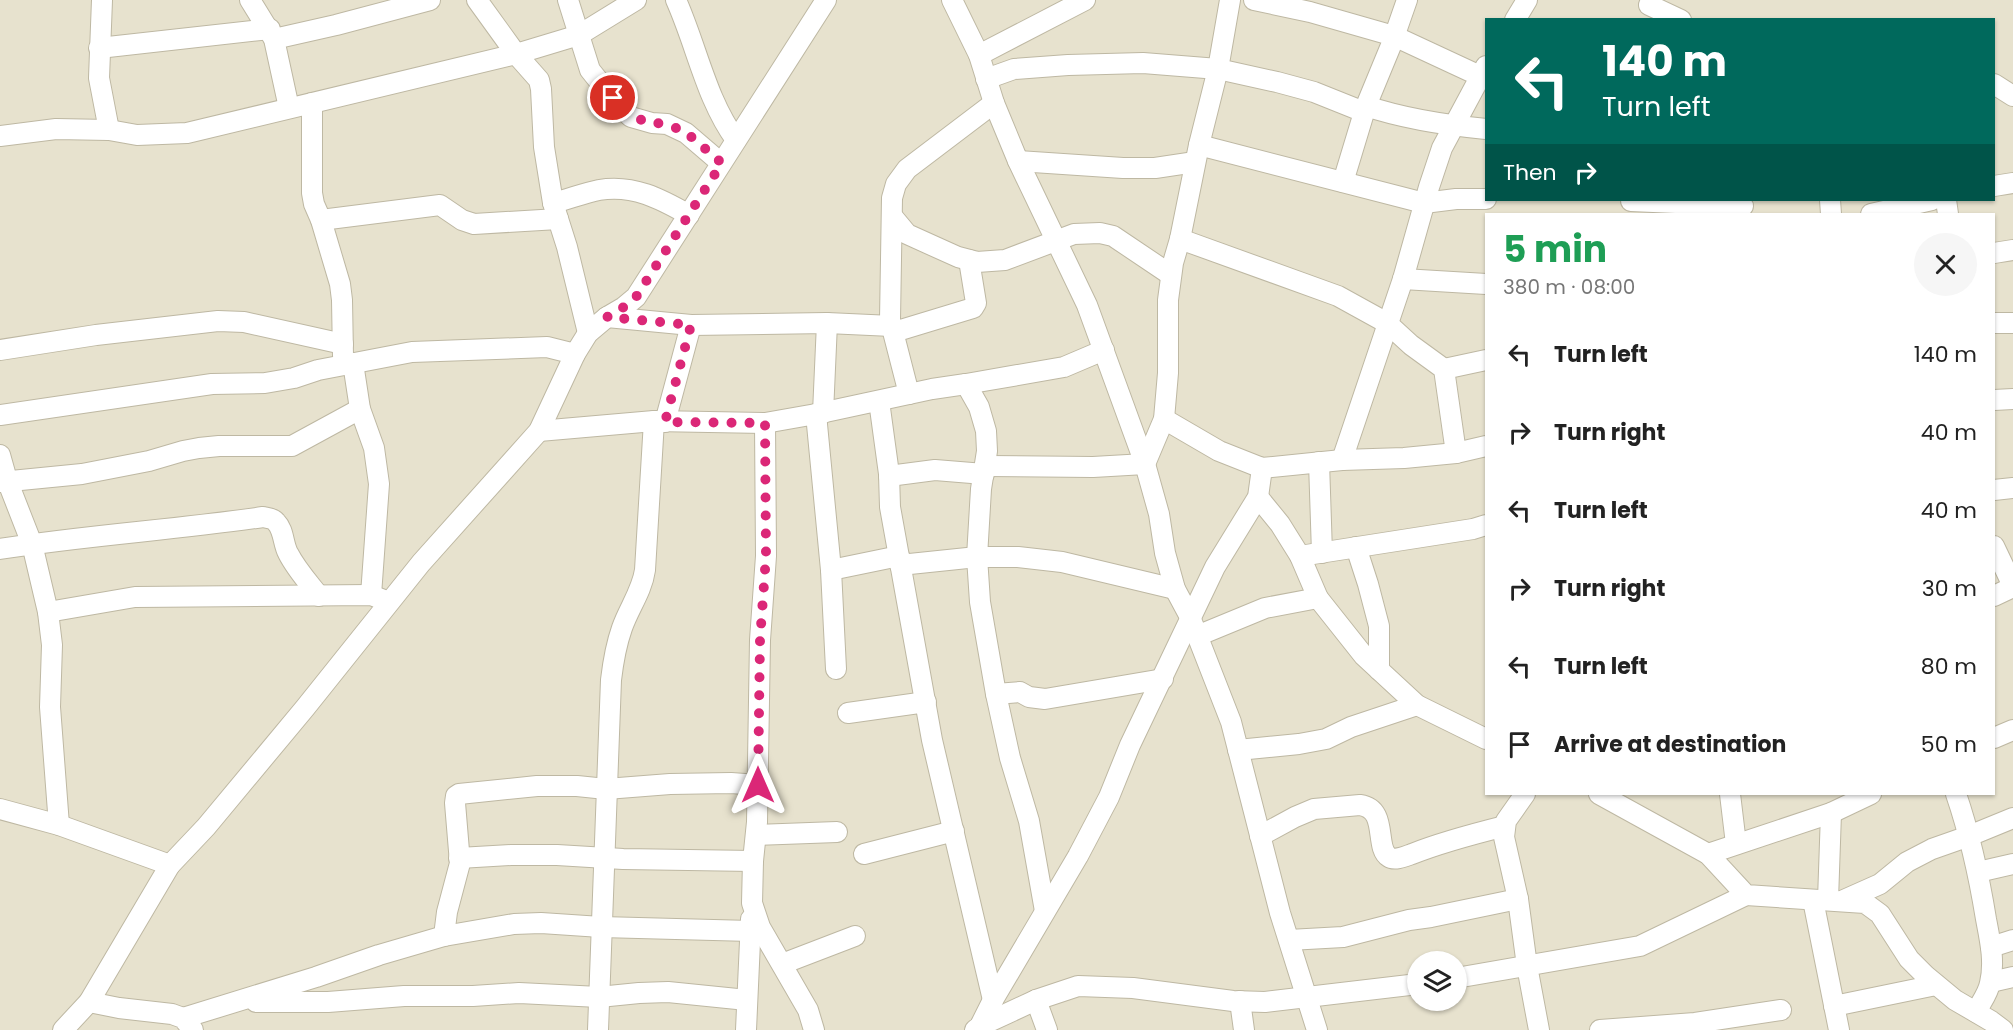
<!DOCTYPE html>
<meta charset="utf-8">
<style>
:root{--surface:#fff;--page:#f6f6f6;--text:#222;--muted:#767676}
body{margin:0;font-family:Poppins,sans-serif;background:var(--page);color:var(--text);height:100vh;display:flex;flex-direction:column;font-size:22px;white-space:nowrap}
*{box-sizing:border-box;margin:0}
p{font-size:20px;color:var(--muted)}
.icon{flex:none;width:33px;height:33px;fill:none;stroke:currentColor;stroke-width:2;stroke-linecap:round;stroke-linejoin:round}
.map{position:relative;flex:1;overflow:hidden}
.sheet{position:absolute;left:1485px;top:213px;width:510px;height:582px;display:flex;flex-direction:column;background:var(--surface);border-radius:0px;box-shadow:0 2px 4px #0004}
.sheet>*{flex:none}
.guide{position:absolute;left:1485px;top:18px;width:510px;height:183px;border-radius:0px;box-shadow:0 2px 4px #0004;background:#00695c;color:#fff;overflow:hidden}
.tools{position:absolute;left:1407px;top:951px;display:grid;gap:12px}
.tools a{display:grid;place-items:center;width:60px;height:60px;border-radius:50%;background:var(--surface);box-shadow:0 2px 4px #0004;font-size:30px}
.pin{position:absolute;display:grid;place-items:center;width:51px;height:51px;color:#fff;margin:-26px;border:3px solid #fff;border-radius:50%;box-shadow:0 2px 6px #0007}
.me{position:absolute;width:66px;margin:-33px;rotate:0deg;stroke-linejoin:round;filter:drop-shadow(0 0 4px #0008)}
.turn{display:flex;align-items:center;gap:21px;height:126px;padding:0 18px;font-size:27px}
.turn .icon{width:78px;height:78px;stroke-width:2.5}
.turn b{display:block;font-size:42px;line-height:51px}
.then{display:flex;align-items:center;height:57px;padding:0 18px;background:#0003;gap:12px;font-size:22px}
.round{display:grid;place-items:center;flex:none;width:63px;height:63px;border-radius:32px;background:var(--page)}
.head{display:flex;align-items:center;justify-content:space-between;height:102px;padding:0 18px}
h1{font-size:36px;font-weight:700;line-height:45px;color:#1e9e55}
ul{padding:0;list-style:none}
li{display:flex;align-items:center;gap:18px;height:78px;padding:0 18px}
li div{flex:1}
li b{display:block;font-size:22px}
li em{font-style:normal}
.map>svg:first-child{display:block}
.residential{fill:#e7e2ce;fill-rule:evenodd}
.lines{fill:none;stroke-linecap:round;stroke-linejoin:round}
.minor-casing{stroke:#beb8a3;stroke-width:22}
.minor{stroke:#fff;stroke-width:20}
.route{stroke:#db2777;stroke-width:10;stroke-dasharray:0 18}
</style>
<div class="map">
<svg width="2013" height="1030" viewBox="0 0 2013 1030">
<rect width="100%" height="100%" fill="#f3efe1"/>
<path class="residential" d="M0,0h2013v1030h-2013zM1486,20h508v180h-508zM1486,214h508v580h-508zM1418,962h38v38h-38z"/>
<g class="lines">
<defs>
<g id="minor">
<polyline points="102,0 99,78 109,130"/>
<polyline points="250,0 274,39 289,108"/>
<polyline points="477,0 516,54 539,80 541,89 544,147 553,203 567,247 588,333"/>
<polyline points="568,0 590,70 618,105 631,117 652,123 667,124 686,133 721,163"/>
<path d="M676,0c21,47 30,99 60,140"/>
<polyline points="952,0 979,55 994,103 1018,161 1087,305 1145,464 1159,514 1165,553 1175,589 1190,617 1231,722 1280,913 1317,1030"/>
<polyline points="1254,0 1310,12 1394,36 1480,76"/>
<polyline points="1649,5 1681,20"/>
<polyline points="1515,20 1527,0"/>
<polyline points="274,39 336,25 430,0"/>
<polyline points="99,48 270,29"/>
<polyline points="979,55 1085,0"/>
<polyline points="986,79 1014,69 1068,65 1143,63 1218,69 1277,82 1314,92 1364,112"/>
<polyline points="1994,84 2013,96"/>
<polyline points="312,103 312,193 314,204 321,220 340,284 342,300 343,356"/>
<path d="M1366,106c39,13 79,19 120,23"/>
<polyline points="0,136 56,129 109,130 137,135 187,133 516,54 579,35 636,0"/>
<polyline points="1199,145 1424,203 1456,199 1486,199"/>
<polyline points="1018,161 1123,168 1155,168 1195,162"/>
<polyline points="1343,182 1366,106 1392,43 1407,0"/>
<polyline points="1994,186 2013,183"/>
<polyline points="1830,200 1831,214"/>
<polyline points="1946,200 1948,214"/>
<polyline points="1631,201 1743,206"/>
<path d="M553,203c16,-4 31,-10 46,-13 34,-6 62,9 90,25"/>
<polyline points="1871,214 1932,200"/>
<polyline points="892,216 907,234 958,257 977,262 1005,260 1074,234 1100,233 1113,236 1171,275"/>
<polyline points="321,220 440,205 462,220 474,224 558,219"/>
<polyline points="1180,239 1338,296 1387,323 1411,345 1444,369 1456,453"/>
<polyline points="1994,253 2013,250"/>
<polyline points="1403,279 1486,284"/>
<polyline points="607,317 691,325 827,323 892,326"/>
<polyline points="1994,323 2013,323"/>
<polyline points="894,332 973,308 976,303 969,260"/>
<polyline points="0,350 96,335 218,321 244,322 343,344"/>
<polyline points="353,363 360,409 374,448 379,484 371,595"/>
<polyline points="1444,369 1486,360"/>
<polyline points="966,384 979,407 986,431 987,451 981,489 977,557 980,602 996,694 1010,758 1029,821 1045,911"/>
<polyline points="909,394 890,320 892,198 896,184 907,169 994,103"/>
<polyline points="1994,400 2013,399"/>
<polyline points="879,401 889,474 890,507 932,740 993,1000"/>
<polyline points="823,413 827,323"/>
<polyline points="816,414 831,570 836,669"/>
<polyline points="0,415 212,384 265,383 294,378 318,370 412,352 547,347 575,354"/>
<polyline points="1164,419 1219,451 1262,468 1342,460 1404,458 1456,453 1486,446"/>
<polyline points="665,422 691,325"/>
<polyline points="765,423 766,556 760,640 757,822 753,861 752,903 760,927 808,1010 814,1030"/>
<polyline points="539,431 654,421 765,423 816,414 932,389 966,384 1064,367 1104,350"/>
<polyline points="0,455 7,480 32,544 48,612 52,645 50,707 59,825"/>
<polyline points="1342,460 1403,279 1429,187 1442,148 1486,66"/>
<polyline points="1319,462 1322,553"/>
<polyline points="986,466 1093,467 1145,464 1164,419 1168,373 1168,300 1173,263 1180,239 1199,145 1218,69 1230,0"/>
<polyline points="889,476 935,470 984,474"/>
<polyline points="0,482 82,474 149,461 183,451 199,448 219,446 292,446 360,409"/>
<polyline points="1994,490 2013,488"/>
<polyline points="1258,497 1280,524 1300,556 1318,598 1364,656 1417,705 1486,739"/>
<polyline points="1994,546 2013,586"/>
<polyline points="1356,547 1368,584 1379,626 1379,670"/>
<path d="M0,549c87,-14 175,-19 263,-32 4,1 10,1 13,5 8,8 7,22 12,31 8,16 20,29 31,43"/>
<polyline points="1300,556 1473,529 1486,525"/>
<polyline points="900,565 977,557 1018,557 1062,562 1175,589"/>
<polyline points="831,570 899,556"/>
<polyline points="1994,596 2013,587"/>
<polyline points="48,612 135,597 371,595 389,602"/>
<polyline points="1197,636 1265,608 1318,598"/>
<polyline points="996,694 1020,692 1029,697 1045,699 1163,679"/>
<polyline points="848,713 926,702"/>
<polyline points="1994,738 2013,730"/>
<polyline points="1238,750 1299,744 1326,739 1351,727 1417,705"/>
<polyline points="1525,794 1506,821 1504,837 1518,899 1527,966 1539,1030"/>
<polyline points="1599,794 1708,854 1746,895 1865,903 1880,914 1909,959 1926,976 1955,1000 1991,1021 2003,1030"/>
<polyline points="1730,794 1736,844"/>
<path d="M1956,794c14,41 23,82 30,125 4,21 9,43 4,64 -2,11 -9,19 -14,29"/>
<polyline points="0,809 59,825 170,865"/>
<polyline points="756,835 837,832"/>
<path d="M1260,836l35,-19 19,-8 46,-4c29,4 14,43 29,52 6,4 17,-1 23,-3 30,-12 61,-20 93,-28"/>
<polyline points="864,854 954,831"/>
<polyline points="1708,854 1831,813 1871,794"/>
<polyline points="459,858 511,855 557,855 623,859 753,861"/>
<polyline points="1978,872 2013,864"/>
<polyline points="1813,900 1839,1030"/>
<polyline points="1828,900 1831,813"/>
<polyline points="1844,900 1880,884 1907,862 1932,849 1969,836 2013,818"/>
<polyline points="444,936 447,912 460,863 455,803 456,796 459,794 537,786 577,786 606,789 670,784 731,783 758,785"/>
<polyline points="1289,940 1343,937 1409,920 1431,917 1518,899"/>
<polyline points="1991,947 2013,940"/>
<polyline points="782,964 855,936"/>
<polyline points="1456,978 1640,946 1746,895"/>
<polyline points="1991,982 2013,977"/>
<polyline points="1036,1000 1047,1030"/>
<polyline points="1240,1001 1244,1030"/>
<polyline points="89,1002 119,1008 172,1014 183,1018 193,1030"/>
<polyline points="256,1002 328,1002 404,996 473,996 519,993 599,997 639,993 668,992 747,1000"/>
<polyline points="1834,1006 1936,985"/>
<polyline points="183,1018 316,977 379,955 444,936 514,924 541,923 601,927 751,931"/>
<polyline points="980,1026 1036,1000 1078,986 1133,988 1233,1001 1265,1002 1418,984"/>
<polyline points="63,1030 89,1002 170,865 206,827 305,708 421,563 539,431 575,354 588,333 607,317 624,307 636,297 826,0"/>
<path d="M598,1030l13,-350c2,-17 5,-35 11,-52 7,-20 20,-37 23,-58l9,-149"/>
<polyline points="746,1030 751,919"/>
<polyline points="975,1030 980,1026 993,1000 1078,856 1109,797 1130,745 1215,567 1258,497 1262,468"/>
<polyline points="1600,1030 1695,1023 1781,1010"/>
</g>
</defs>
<use href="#minor" class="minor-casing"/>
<use href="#minor" class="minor"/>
</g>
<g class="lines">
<path class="route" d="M613,98c26,34 43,17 73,35 12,8 24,21 36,30l-86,134 -12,10 -17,10 84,8 -26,97 100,1 1,133 -6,84 -2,145"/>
</g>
</svg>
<div class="tools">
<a><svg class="icon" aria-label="layers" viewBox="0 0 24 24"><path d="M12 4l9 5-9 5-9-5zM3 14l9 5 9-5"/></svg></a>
</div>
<div class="pin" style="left:613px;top:98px;background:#d93025"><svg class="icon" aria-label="arrive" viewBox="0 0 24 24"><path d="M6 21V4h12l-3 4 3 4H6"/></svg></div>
<svg class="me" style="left:758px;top:785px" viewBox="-20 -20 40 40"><path d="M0-17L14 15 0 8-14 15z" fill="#db2777" stroke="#fff" stroke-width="4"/></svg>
<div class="guide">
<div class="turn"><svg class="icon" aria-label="left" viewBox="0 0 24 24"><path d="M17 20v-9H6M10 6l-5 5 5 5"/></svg><div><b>140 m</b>Turn left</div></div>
<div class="then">Then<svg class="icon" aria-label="right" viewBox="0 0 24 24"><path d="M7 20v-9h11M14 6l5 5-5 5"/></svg></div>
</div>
<section class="sheet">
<div class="head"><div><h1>5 min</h1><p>380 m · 08:00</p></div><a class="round"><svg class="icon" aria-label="close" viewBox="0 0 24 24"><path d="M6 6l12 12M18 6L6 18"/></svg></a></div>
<ul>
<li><svg class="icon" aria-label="left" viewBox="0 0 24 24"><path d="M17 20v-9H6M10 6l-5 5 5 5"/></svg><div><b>Turn left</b></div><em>140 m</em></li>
<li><svg class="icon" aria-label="right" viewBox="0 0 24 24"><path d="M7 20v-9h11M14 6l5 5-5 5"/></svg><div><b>Turn right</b></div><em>40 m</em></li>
<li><svg class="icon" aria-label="left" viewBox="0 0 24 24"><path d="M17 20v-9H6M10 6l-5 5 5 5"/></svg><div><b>Turn left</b></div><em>40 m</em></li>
<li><svg class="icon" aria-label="right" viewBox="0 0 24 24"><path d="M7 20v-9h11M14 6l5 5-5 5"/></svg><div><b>Turn right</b></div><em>30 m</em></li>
<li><svg class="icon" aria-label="left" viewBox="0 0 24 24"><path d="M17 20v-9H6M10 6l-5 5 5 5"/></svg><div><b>Turn left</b></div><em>80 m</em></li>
<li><svg class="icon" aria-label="arrive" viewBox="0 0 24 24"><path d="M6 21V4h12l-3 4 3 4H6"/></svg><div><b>Arrive at destination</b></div><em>50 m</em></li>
</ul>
</section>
</div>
